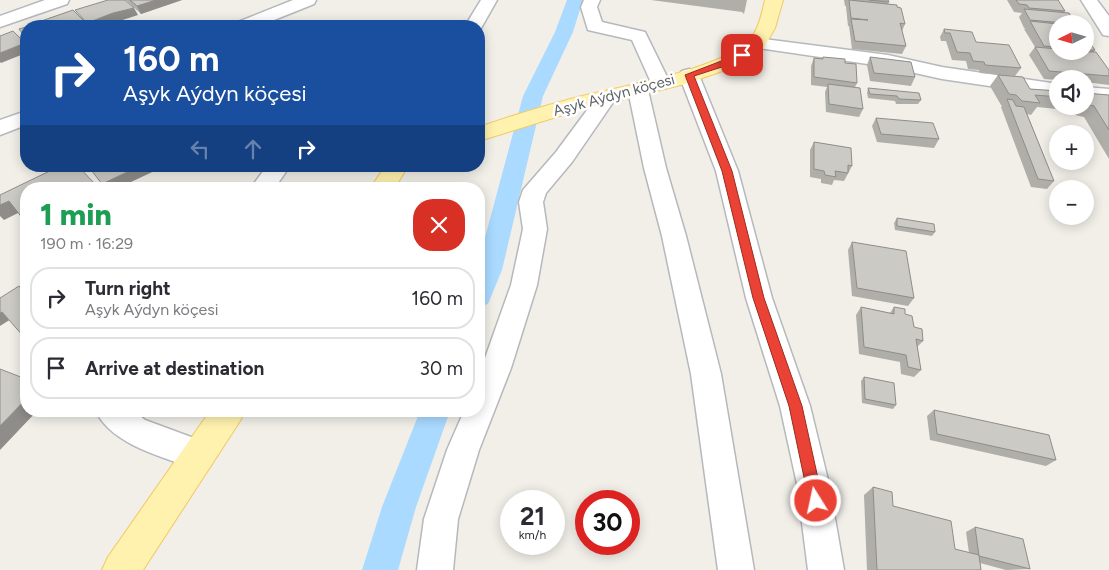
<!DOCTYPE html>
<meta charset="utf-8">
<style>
:root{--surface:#fff;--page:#f2f2f3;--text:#2b2b33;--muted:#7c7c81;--line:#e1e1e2}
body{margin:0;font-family:Figtree,sans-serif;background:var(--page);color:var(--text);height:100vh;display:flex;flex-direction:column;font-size:19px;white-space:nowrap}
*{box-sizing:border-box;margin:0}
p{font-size:16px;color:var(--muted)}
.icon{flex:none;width:28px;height:28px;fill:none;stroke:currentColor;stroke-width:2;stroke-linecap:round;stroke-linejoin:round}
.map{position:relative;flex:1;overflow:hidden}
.details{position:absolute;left:20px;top:182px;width:465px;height:235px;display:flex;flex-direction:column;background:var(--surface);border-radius:20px;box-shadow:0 2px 12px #0003}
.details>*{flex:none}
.guide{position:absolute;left:20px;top:20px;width:465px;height:152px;border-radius:20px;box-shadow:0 2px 12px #0003;background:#1a4fa0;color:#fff;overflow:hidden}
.needle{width:32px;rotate:265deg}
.buttons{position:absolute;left:1049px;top:15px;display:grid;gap:10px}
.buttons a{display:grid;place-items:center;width:45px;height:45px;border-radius:50%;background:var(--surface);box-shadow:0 2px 12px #0003;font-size:25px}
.speed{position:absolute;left:500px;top:490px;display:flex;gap:10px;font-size:25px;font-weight:700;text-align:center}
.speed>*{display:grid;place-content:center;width:65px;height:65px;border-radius:50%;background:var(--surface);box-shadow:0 2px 12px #0003;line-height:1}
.speed small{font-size:12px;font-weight:400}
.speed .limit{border:8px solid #d22;background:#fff;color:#111}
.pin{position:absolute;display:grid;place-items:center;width:42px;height:42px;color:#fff;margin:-21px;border-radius:10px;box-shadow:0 2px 8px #0006}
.me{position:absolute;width:55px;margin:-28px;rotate:350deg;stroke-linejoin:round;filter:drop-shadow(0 0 4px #0008)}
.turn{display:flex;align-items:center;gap:18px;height:105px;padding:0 20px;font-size:22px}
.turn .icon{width:65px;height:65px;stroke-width:2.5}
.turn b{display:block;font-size:35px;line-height:42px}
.lanes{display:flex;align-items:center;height:48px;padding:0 20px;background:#0003;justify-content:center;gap:25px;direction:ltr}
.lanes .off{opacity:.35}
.round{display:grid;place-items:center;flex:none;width:52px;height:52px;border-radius:20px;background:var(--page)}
.headline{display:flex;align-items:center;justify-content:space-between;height:85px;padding:0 20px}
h1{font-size:30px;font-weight:800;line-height:38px;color:#1e9e55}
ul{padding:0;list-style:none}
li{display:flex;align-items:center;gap:15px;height:62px;margin:0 10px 8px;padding:0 10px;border:2px solid var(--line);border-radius:20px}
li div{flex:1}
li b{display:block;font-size:19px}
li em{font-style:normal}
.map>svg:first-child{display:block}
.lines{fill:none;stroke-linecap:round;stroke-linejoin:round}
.canal{fill:#aadaff;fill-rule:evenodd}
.minor-casing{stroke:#b5b8bc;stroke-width:3}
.major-casing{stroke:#f2c960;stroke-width:2}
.minor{fill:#fff;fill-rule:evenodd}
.major{fill:#fff2af;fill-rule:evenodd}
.wall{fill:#afaea9}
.shaded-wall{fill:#8f8d8a}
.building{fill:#cccac5;stroke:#8f8d8a}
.route{fill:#ea4335;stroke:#982c22}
.labels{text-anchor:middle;stroke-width:5;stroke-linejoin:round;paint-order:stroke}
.far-street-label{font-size:15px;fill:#5f6368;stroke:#fff}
</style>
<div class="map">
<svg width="1109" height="570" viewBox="0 0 1109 570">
<rect width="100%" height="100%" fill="#f1efe8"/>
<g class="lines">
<g class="canal">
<polygon points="567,0 583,0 573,32 543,96 502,270 488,304 479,307 479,260 523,96 555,32"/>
<polygon points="420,411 450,411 416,507 398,570 362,570 382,507"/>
</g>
<defs>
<g id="minor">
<polygon points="45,0 69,0 67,4 0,27 0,16"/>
<polygon points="293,0 316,0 314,4 259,26 235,26 238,22"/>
<polygon points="481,0 497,0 480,30 479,26 465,26"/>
<polygon points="584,0 600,0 597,7 602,22 645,32 670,83 667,87 660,89 653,87 632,40 588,30 581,7"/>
<polygon points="1081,0 1097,0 1109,16 1109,36 1103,35"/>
<polygon points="757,38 888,55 942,67 1058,84 1058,96 942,79 888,67 751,47 748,43 751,39"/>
<polygon points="689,69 696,71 699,75 738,171 772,298 810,406 829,484 844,570 808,570 797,484 780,406 746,298 716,171 679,75 682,71"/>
<polygon points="638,84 645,86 648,90 666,168 686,236 721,374 754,570 718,570 691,374 662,236 644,168 628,90 631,86"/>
<polygon points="1085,87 1109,89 1109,101 1085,99"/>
<polygon points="606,92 613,94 616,98 572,162 546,193 543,202 547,229 537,285 511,368 479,450 458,519 453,570 417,570 424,519 447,450 464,411 479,411 479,375 511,285 523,229 519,202 523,190 556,152 599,94"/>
<polygon points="26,111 26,125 0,135 0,120"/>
<polygon points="267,166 290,166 274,189 250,189"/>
<path d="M96,411h38l11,9 65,24 5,11 -5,11 -11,4c-33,-12 -88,-25 -103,-59z"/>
</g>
<g id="major">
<path d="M765,0h18l-8,28 -11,19 -12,10 -18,10 -49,17 -106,26 -100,31v-14c32,-11 65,-21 99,-30 40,-10 146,-28 172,-58 9,-10 12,-27 15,-39z"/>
<polygon points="385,166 408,166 394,189 370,189"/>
<polygon points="210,411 245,411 240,421 143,570 102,570 108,557"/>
</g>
</defs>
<use href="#minor" class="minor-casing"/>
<use href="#major" class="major-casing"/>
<use href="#minor" class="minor"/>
<use href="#major" class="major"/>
</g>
<g class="wall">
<polygon points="126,0 182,0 141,14"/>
<polygon points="651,0 747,0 744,14 742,12"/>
<polygon points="844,0 888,0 889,2 888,4 897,7 905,24 902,31 906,46 902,54 852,49 849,26 848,26 846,7 846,6 845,6"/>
<polygon points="1007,0 1058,0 1065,11 1063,13 1076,24 1058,24 1058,51 1085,51 1085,36 1095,50 1094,52 1109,70 1109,85 1085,82 1085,79 1058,79 1058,80 1044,79 1029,55 1035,47 1024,29 1026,28 1024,28 1019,17 1022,13 1014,12"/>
<polygon points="944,29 976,42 1021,68 1015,76 980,73 979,70 968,69 966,61 952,60 946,41 941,41 940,37"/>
<polygon points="823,57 845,63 857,83 855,87 863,109 859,117 826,112 825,92 827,87 811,85 811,66 814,58 822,59"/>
<polygon points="870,57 915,77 911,86 870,81 867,65"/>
<polygon points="998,75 1030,89 1058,91 1058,106 1085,106 1085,93 1109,95 1109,159 1084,117 1075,115 1076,111 1037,107 1031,115 1027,114 1054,181 1047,189 1031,187 1001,107 1002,106 1001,105 990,86"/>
<polygon points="868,88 921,100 918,104 896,104 895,101 868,98 867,93"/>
<polygon points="876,118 939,139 934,148 877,142 872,126"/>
<polygon points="814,142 852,166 844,181 834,180 832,185 821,183 821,179 810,177 810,150"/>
<polygon points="897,218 935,232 932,236 895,230 894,223"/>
<polygon points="852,242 914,298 908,306 852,296 848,250"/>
<polygon points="861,307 890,313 894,307 905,314 923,341 917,347 921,370 914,377 901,374 900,362 859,354 856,315"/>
<polygon points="864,377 896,405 893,409 862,403 861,381"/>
<polygon points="934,410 1056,460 1046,466 930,440 927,416"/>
<polygon points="873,487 893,506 955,549 969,553 966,532 975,527 1030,569 1006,570 980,563 981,570 867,570 864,495"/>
</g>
<g class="shaded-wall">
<polygon points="156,0 182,0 141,14 137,6"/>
<polygon points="134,8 138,15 104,26 89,26 87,23 113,13"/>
<polygon points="25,43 26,45 26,53 1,63 0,62 0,53"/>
<polygon points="140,166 163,167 116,189 105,189 102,184"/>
<polygon points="94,183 98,189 84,189"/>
<polygon points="9,201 20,212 4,220 0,216 0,205"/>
<polygon points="26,217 26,223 23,219"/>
<polygon points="2,312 11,319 0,326 0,313"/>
<polygon points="26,399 26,411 37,411 0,450 0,426"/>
</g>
<g class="building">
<polygon points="108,0 125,0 134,8 113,13 87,23 75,10"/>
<polygon points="130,0 156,0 137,6"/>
<polygon points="849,0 897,5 897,7 901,8 905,24 900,23 906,46 855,41 851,19 868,20 851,18"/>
<polygon points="869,0 888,0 889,2"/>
<polygon points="1016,0 1058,0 1065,11 1029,8 1027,5 1019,4"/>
<polygon points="1024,9 1069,13 1076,24 1030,20"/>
<polygon points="73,10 88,25 85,26 27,26"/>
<polygon points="1030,21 1058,24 1058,47 1044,46"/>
<polygon points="26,27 26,38 19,29"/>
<polygon points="944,29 972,32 976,42 1009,45 1021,68 985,65 984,62 973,61 970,53 957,52 950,33 945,33"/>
<polygon points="13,31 25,43 0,53 0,36"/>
<polygon points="1085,36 1095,50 1085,50"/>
<polygon points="1035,47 1058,49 1058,51 1096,52 1109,70 1109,76 1049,71"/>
<polygon points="823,57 845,59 845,63 856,64 857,83 814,77 814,58 823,59"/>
<polygon points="870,57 911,62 915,77 874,73"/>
<polygon points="998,75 1023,77 1030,89 1058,91 1058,97 1035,95 1040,103 1022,101 1016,95 1009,94"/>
<polygon points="828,84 860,88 863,109 829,104"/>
<polygon points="868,88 919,93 921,100 899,99 897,96 870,94"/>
<polygon points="1085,93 1109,95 1109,130 1094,106 1085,104"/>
<polygon points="1007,99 1013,100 1016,106 1024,107 1054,181 1038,179"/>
<polygon points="876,118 933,123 939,139 881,134"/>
<polygon points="814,142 851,148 852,166 848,165 848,173 835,171 836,177 825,175 824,171 814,169"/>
<polygon points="60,166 78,166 94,183 84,189 26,189 26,217 23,219 9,201 0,205 0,195"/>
<polygon points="88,166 140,166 102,184"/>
<polygon points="897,218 934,224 935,232 897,226"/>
<polygon points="852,242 906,251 914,298 857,288"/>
<polygon points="19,286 26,294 26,335 24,337 2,312 0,313 0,298"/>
<polygon points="861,307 894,314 894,307 905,309 905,314 912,316 914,327 922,329 923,341 916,339 921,370 908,367 906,355 864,347"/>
<polygon points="0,369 26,379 26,399 0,426"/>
<polygon points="864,377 894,383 896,405 865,399"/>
<polygon points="934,410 1049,435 1056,460 937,434"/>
<polygon points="873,487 892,492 893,506 951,521 955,549 979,555 981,570 877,570"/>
<polygon points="975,527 1023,539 1030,569 979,556"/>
</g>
<polygon class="route" points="742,53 746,55 744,57 728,65 694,76 732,171 764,298 802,406 823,501 821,506 816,509 811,506 809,501 789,406 753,298 722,171 685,75"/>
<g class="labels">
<g class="far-street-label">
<text transform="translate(614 95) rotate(-15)" y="5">Aşyk Aýdyn köçesi</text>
</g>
</g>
</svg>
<div class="buttons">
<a><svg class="needle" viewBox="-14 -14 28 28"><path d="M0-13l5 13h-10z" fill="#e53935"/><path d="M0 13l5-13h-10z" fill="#7c7c81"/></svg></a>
<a><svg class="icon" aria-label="sound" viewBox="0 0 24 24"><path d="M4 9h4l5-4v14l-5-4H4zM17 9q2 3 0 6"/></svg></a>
<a>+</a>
<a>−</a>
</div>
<div class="speed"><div>21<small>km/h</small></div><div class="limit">30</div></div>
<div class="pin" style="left:742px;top:55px;background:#d93025"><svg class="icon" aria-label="arrive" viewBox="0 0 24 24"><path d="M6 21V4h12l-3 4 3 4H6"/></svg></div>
<svg class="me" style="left:816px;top:501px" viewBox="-20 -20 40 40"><circle r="17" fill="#ea4335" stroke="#fff" stroke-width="3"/><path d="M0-11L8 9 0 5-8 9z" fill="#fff"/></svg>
<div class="guide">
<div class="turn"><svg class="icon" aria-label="right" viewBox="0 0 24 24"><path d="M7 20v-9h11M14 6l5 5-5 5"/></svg><div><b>160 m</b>Aşyk Aýdyn köçesi</div></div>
<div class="lanes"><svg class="icon off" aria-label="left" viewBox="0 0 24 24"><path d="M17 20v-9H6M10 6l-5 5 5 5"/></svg><svg class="icon off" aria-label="ahead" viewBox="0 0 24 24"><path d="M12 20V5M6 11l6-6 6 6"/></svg><svg class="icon" aria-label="right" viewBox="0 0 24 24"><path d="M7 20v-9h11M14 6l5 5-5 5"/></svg></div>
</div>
<section class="details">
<div class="headline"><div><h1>1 min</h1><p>190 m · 16:29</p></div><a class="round" style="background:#d93025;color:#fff"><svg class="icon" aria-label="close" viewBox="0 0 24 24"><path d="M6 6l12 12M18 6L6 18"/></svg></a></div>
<ul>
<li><svg class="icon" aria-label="right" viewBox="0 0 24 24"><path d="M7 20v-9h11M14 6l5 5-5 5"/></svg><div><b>Turn right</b><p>Aşyk Aýdyn köçesi</p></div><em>160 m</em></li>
<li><svg class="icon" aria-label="arrive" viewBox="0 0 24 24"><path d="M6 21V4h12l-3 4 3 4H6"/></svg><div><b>Arrive at destination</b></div><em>30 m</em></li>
</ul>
</section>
</div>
